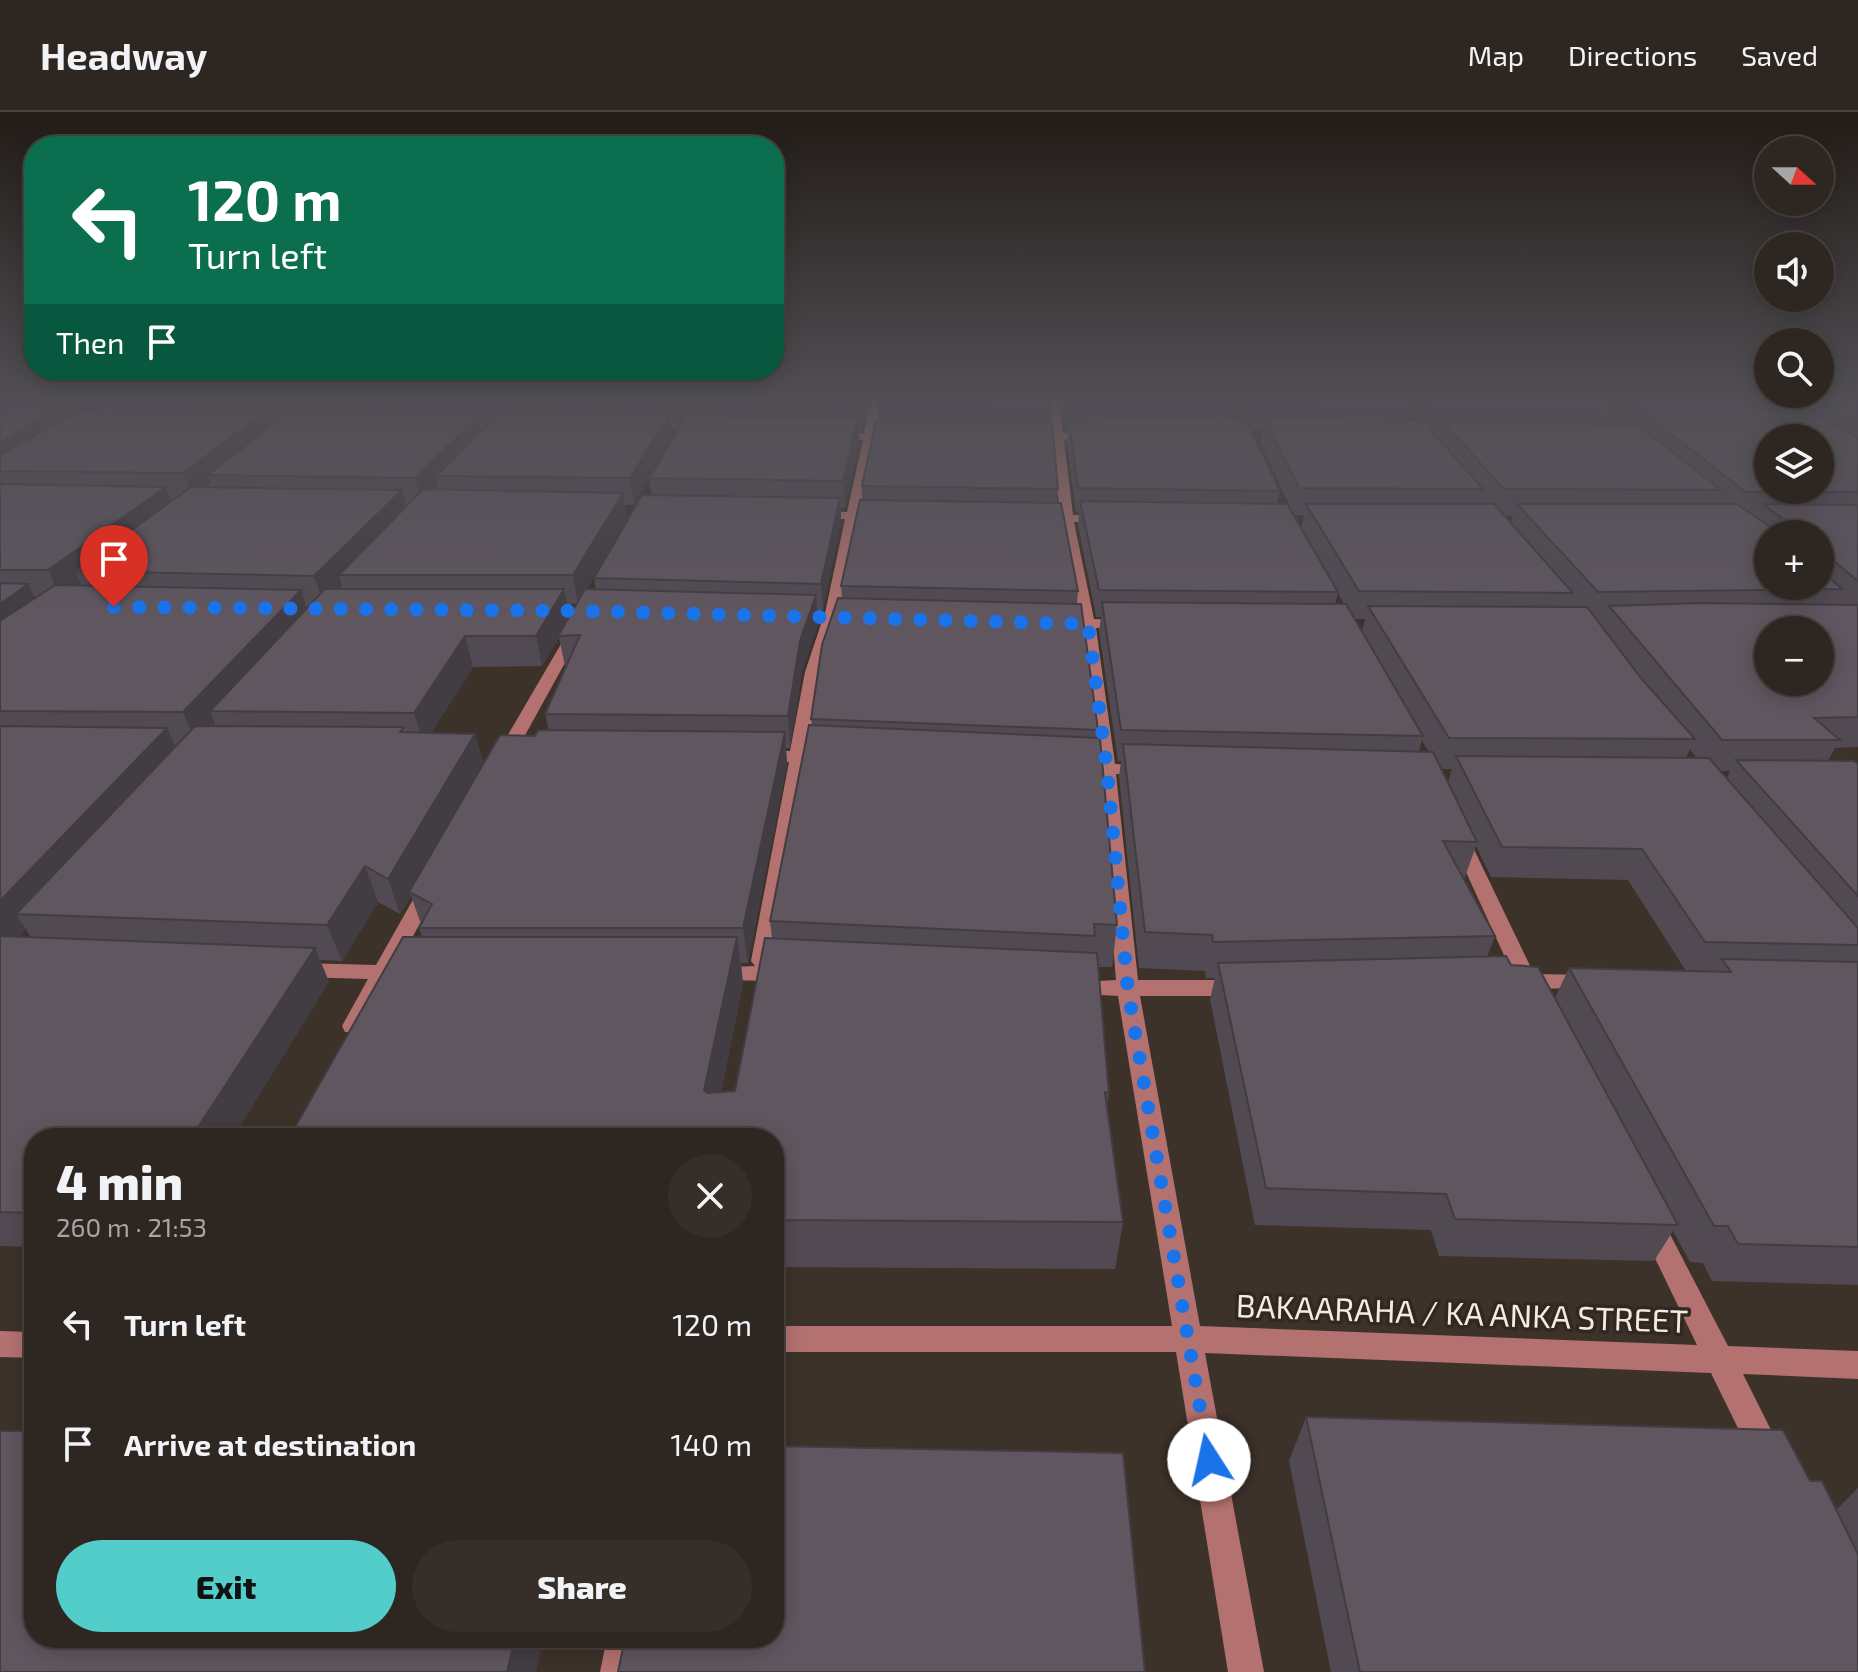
<!DOCTYPE html>
<meta charset="utf-8">
<style>
:root{--surface:#2e2620;--page:#362e29;--text:#f1f3f6;--muted:#a7a5a5;--line:#49433e;--accent:#53cdc9}
body{margin:0;font-family:"Exo 2",sans-serif;background:var(--page);color:var(--text);height:100vh;display:flex;flex-direction:column;font-size:30px;white-space:nowrap}
*{box-sizing:border-box;margin:0}
p{font-size:26px;color:var(--muted)}
.icon{flex:none;width:44px;height:44px;fill:none;stroke:currentColor;stroke-width:2;stroke-linecap:round;stroke-linejoin:round}
.map{position:relative;flex:1;overflow:hidden}
.panel{position:absolute;left:24px;top:1016px;width:760px;height:520px;display:flex;flex-direction:column;background:var(--surface);border-radius:32px;box-shadow:0 4px 20px #0003,0 0 0 2px var(--line)}
.panel>*{flex:none}
.banner{position:absolute;left:24px;top:24px;width:760px;height:244px;border-radius:32px;box-shadow:0 4px 20px #0003,0 0 0 2px var(--line);background:#0b6e4f;color:#fff;overflow:hidden}
.needle{width:52px;rotate:111deg}
.tools{position:absolute;left:1754px;top:24px;display:grid;gap:16px}
.tools a{display:grid;place-items:center;width:80px;height:80px;border-radius:50%;background:var(--surface);box-shadow:0 4px 20px #0003,0 0 0 2px var(--line);font-size:40px}
.pin{position:absolute;display:grid;place-items:center;width:68px;height:68px;color:#fff;margin:-82px -34px;border-radius:50% 50% 50% 0;rotate:-45deg;box-shadow:0 0 8px #0007}
.pin .icon{rotate:45deg}
.me{position:absolute;width:88px;margin:-44px;rotate:350deg;stroke-linejoin:round;filter:drop-shadow(0 0 6px #0008)}
.turn{display:flex;align-items:center;gap:28px;height:168px;padding:0 32px;font-size:36px}
.turn .icon{width:104px;height:104px;stroke-width:2.5}
.turn b{display:block;font-size:56px;line-height:68px}
.then{display:flex;align-items:center;height:76px;padding:0 32px;background:#0003;gap:16px;font-size:30px}
.round{display:grid;place-items:center;flex:none;width:84px;height:84px;border-radius:42px;background:var(--page)}
.overview{display:flex;align-items:center;justify-content:space-between;height:136px;padding:0 32px}
h1{font-size:48px;font-weight:800;line-height:60px}
.action{display:flex;gap:16px;margin-top:auto;padding:16px 32px}
.action a{flex:1;height:92px;border-radius:48px;background:var(--accent);color:#111;font-size:32px;font-weight:800;line-height:92px;text-align:center}
.action a+a{background:var(--page);color:var(--text)}
ul{padding:0;list-style:none}
li{display:flex;align-items:center;gap:24px;height:120px;padding:0 32px}
li div{flex:1}
li b{display:block;font-size:30px}
li em{font-style:normal}
header{display:flex;align-items:center;gap:48px;box-sizing:border-box;height:112px;padding:0 40px;background:var(--surface);border-bottom:2px solid var(--line)}
header strong{font-size:38px}
nav{display:flex;gap:44px;margin-inline-start:auto;font-size:28px}
.map>svg:first-child{display:block}
.lines{fill:none;stroke-linecap:round;stroke-linejoin:round}
.minor{fill:#b3726f;fill-rule:evenodd}
.wall{fill:#524a53;fill-rule:evenodd}
.shaded-wall{fill:#423c43}
.building{fill:#5f5660;stroke:#423c43;stroke-width:2;fill-rule:evenodd}
.route{stroke:#1a73e8;stroke-width:14;stroke-dasharray:0 25.2}
.labels{text-anchor:middle;stroke-width:7;stroke-linejoin:round;paint-order:stroke}
.near-street-label{font-size:32px;fill:#f2ebe6;stroke:#322820}
</style>
<header>
<strong>Headway</strong>
<nav><a>Map</a><a>Directions</a><a>Saved</a></nav>
</header>
<div class="map">
<svg width="1858" height="1560" viewBox="0 0 1858 1560">
<rect width="100%" height="100%" fill="#3d322a"/>
<g class="lines">
<g class="minor">
<polygon points="872,285 882,285 875,321 900,322 905,325 900,328 873,328 859,400 884,400 890,404 884,408 858,407 839,501 856,502 863,506 856,510 837,510 821,560 808,640 828,640 837,645 828,650 806,650 773,849 768,854 791,857 794,862 791,867 783,869 715,868 707,866 704,861 707,856 755,854 751,849 789,650 760,649 751,644 760,639 790,639 805,560 822,509 792,508 785,504 792,500 825,501 845,407 816,407 810,403 816,399 847,400 863,328 832,327 827,324 832,321 864,321"/>
<polygon points="1049,285 1059,285 1063,321 1092,320 1097,323 1064,328 1073,403 1104,403 1110,407 1104,411 1074,410 1094,507 1128,508 1135,512 1128,516 1096,516 1115,652 1148,653 1157,658 1148,663 1116,662 1138,868 1238,868 1246,871 1249,876 1246,881 1238,884 1140,884 1200,1214 1697,1233 1638,1111 1642,1103 1651,1100 1660,1103 1728,1234 1858,1239 1858,1267 1743,1262 1782,1340 1777,1351 1766,1355 1755,1351 1711,1261 1205,1241 1264,1560 1228,1560 1176,1240 774,1240 774,1214 1172,1214 1118,884 1066,881 1063,876 1066,871 1116,868 1099,662 1076,661 1067,656 1076,651 1098,651 1081,516 1056,515 1049,511 1056,507 1080,507 1062,410 1040,410 1034,406 1040,402 1060,403 1053,328 1028,329 1023,326 1053,322"/>
<polygon points="575,516 582,520 513,645 504,650 498,649 495,645 568,520"/>
<polygon points="1459,719 1468,725 1534,862 1590,863 1598,865 1601,870 1598,875 1541,877 1538,882 1530,885 1522,882 1511,869 1514,865 1450,725"/>
<polygon points="429,771 439,777 397,853 415,856 418,861 415,866 389,868 361,920 345,920 342,914 368,867 299,865 291,863 288,858 291,853 299,851 376,853 419,777"/>
<polygon points="0,1219 34,1220 34,1246 0,1245"/>
<polygon points="607,1526 643,1526 636,1560 600,1560"/>
</g>
</g>
<g class="wall">
<path d="M0,285h696l-17,31h-9l2,12 23,-24 -2,-11 176,-8 -7,33h-3v12l-14,66h-4v14l-18,88h-6l1,14 -16,48 -12,76h-4l1,16 -39,199h-7l2,20 -22,109 14,-1 37,-153 -2,-17 42,-196 -1,-6 31,-121 -1,-12 21,-86v-14l16,-65v-14l173,2 -1,13 8,67 -1,14 21,88 -1,13 21,126 -1,8 20,187 -5,42h-14l11,126 -2,13 16,116 -8,47 -341,-2v-129l-352,-201 -3,-9 2,-4 -10,-28 -11,18 -22,-12 -36,59 -22,-1 9,22 -295,156v109l-34,-1zM649,367l3,16 -58,83 2,11h-9l40,-70 -2,-14h9zM567,492h10l-8,12zM559,526l6,28h2l-22,48 4,16 -14,6 -51,28 -53,-31 42,-66 69,-1zM26,817l4,8h-11z"/>
<path d="M1060,285h798v350l-23,1 -7,13 30,3v521l-146,-4 -9,-18 -13,-1 -17,-31 -19,30 -215,-5 -8,-26 -176,-5 -45,-226 5,-21h-9l-1,-7 -66,-3 -20,-191 2,-16h-3l-19,-130 2,-14h-5l-18,-92 1,-13h-3l-9,-69 1,-13h-2zM1232,302l7,6 -8,-1zM1412,302v1l5,6h-7zM1251,318h11l-2,13 34,72h10l-3,14 -24,-25 3,-13zM1505,404h8l-2,7zM1338,481l6,11h-9zM1355,507h10l-3,12zM1422,628l3,6 4,5h-10zM1690,637l1,2 6,7h-11zM1442,657h10l-4,13zM1720,659h10l-3,7zM1476,734l15,31 137,3 58,91 -117,-3 -14,30 -44,-33 -24,-8 8,-21 -32,-59h2z"/>
<polygon points="1306,1305 1810,1369 1836,1398 1858,1376 1858,1560 1331,1560 1289,1349"/>
</g>
<g class="shaded-wall">
<polygon points="76,285 121,285 98,288 102,297 82,310 72,287"/>
<polygon points="284,285 318,285 301,289 303,297 286,312 279,289"/>
<polygon points="681,285 696,285 679,316 676,293"/>
<polygon points="863,285 869,285 862,318 861,295"/>
<polygon points="53,299 63,322 0,359 0,330"/>
<polygon points="263,301 271,324 208,363 211,371 193,386 183,361"/>
<polygon points="669,303 672,328 634,393 630,366"/>
<polygon points="478,304 483,326 436,364 438,373 422,390 415,366"/>
<polygon points="858,305 859,330 845,396 843,369"/>
<polygon points="166,375 176,400 75,459 81,471 61,486 48,458"/>
<polygon points="402,378 409,403 339,463 342,473 324,492 314,464"/>
<polygon points="623,381 627,407 578,492 573,463"/>
<polygon points="840,386 841,410 823,498 821,472"/>
<polygon points="1828,444 1820,461 1820,445"/>
<polygon points="28,472 42,500 0,532 0,492"/>
<polygon points="564,477 570,506 558,524 559,526 542,554 536,524"/>
<polygon points="301,478 310,506 210,599 215,611 197,631 183,600"/>
<polygon points="816,483 818,512 802,560 790,636 788,604 800,529"/>
<polygon points="465,524 473,555 424,632 414,601"/>
<polygon points="167,616 181,647 16,802 26,817 8,837 0,825 0,789"/>
<polygon points="785,620 787,652 748,851 743,816"/>
<polygon points="475,622 485,655 409,780 411,784 400,802 388,767"/>
<polygon points="365,754 378,790 342,849 327,813"/>
<polygon points="737,825 743,871 712,1025 704,978"/>
<polygon points="315,836 329,870 233,1026 191,1026"/>
<polygon points="515,1526 544,1526 536,1560 507,1560"/>
</g>
<g class="building">
<polygon points="0,285 76,285 72,287 0,287"/>
<polygon points="102,285 284,285 279,289 98,288"/>
<polygon points="306,285 681,285 676,293 301,289"/>
<polygon points="698,285 863,285 861,295 693,293"/>
<polygon points="880,285 1050,285 1051,297 878,295"/>
<polygon points="1065,285 1222,285 1233,295 1067,295"/>
<polygon points="1243,285 1404,285 1413,298 1255,295"/>
<polygon points="1422,285 1601,285 1622,302 1431,298"/>
<path d="M1622,285h165l32,20 9,1v4l30,16v54h-112zM1768,326h52v52h-52z"/>
<polygon points="1812,285 1858,285 1858,313"/>
<polygon points="0,298 53,299 0,330"/>
<polygon points="79,299 263,301 183,361 0,359 0,343"/>
<polygon points="286,302 478,304 415,366 208,363"/>
<polygon points="498,302 669,303 630,366 436,364"/>
<polygon points="687,304 858,305 843,369 649,366"/>
<polygon points="1143,306 1246,308 1280,379 1078,376 1069,309"/>
<polygon points="1264,306 1423,309 1483,377 1299,376"/>
<polygon points="876,309 1052,310 1058,377 862,374"/>
<polygon points="1442,309 1638,313 1721,378 1504,377"/>
<polygon points="0,372 166,375 48,458 0,458"/>
<polygon points="191,375 402,378 314,464 75,459"/>
<polygon points="423,377 623,381 573,463 339,463"/>
<polygon points="642,383 840,386 821,472 594,466"/>
<polygon points="860,388 1061,391 1078,479 841,474"/>
<polygon points="1080,389 1287,392 1338,480 1099,478"/>
<polygon points="1306,392 1494,392 1573,481 1359,479"/>
<polygon points="1517,392 1737,392 1780,422 1768,422 1768,474 1820,474 1820,457 1842,477 1598,480"/>
<polygon points="1763,392 1858,393 1858,469 1828,444 1820,445 1820,422 1780,422 1782,406"/>
<polygon points="0,471 28,472 0,492"/>
<polygon points="55,473 301,478 183,600 0,599 0,509"/>
<polygon points="325,477 564,477 536,524 465,524 414,601 210,599"/>
<polygon points="585,477 816,483 800,529 788,604 545,602 580,523 558,524"/>
<polygon points="838,486 1081,492 1098,618 811,607 822,533"/>
<polygon points="1102,490 1346,492 1423,624 1121,618"/>
<path d="M1699,491l159,2v112l-44,1 26,22h-118l-113,-134zM1768,518h52v52h-52z"/>
<polygon points="1368,494 1587,495 1641,566 1695,627 1449,626"/>
<polygon points="809,613 1100,626 1117,813 1094,812 1095,824 770,809"/>
<polygon points="0,614 167,616 0,789"/>
<polygon points="195,614 404,615 400,620 475,622 388,767 365,754 327,813 16,802"/>
<polygon points="538,618 785,620 743,816 419,816 432,792 409,780 500,623 535,624"/>
<polygon points="1123,632 1433,640 1477,730 1443,729 1495,824 1213,830 1212,823 1145,820"/>
<polygon points="1456,644 1709,646 1858,816 1858,833 1705,830 1642,737 1502,735"/>
<polygon points="1736,648 1854,649 1858,652 1858,784"/>
<polygon points="0,824 315,836 191,1026 34,1026 34,1101 0,1100"/>
<polygon points="403,825 737,825 704,978 707,981 735,979 765,826 1097,841 1109,981 1105,980 1123,1110 774,1108 774,1026 289,1026"/>
<polygon points="1506,844 1511,853 1538,855 1678,1113 1455,1107 1446,1082 1266,1076 1218,851"/>
<polygon points="1722,847 1858,850 1858,1135 1738,1132 1728,1114 1714,1114 1569,856 1731,860"/>
<polygon points="1306,1305 1783,1318 1810,1369 1822,1369 1858,1442 1858,1560 1360,1560"/>
<polygon points="0,1319 34,1319 34,1326 30,1333 34,1333 34,1526 515,1526 507,1560 0,1560"/>
<polygon points="774,1334 1123,1341 1145,1560 618,1560 625,1526 774,1526"/>
</g>
<linearGradient id="sky" x2="0" y2="1"><stop stop-color="#221c17"/><stop offset="0.57" stop-color="#514f55"/><stop offset="1" stop-color="#514f55" stop-opacity="0"/></linearGradient>
<rect width="1858" height="504" fill="url(#sky)"/>
<g class="lines">
<polyline class="route" points="114,495 586,499 1088,512 1107,657 1128,879 1209,1348"/>
</g>
<g class="labels">
<g class="near-street-label">
<text transform="translate(1462 1202) rotate(2)" y="11">BAKAARAHA / KA ANKA STREET</text>
</g>
</g>
</svg>
<div class="tools">
<a><svg class="needle" viewBox="-14 -14 28 28"><path d="M0-13l5 13h-10z" fill="#e53935"/><path d="M0 13l5-13h-10z" fill="#a7a5a5"/></svg></a>
<a><svg class="icon" aria-label="sound" viewBox="0 0 24 24"><path d="M4 9h4l5-4v14l-5-4H4zM17 9q2 3 0 6"/></svg></a>
<a><svg class="icon" aria-label="search" viewBox="0 0 24 24"><circle cx="10" cy="10" r="6"/><path d="M15 15l6 6"/></svg></a>
<a><svg class="icon" aria-label="layers" viewBox="0 0 24 24"><path d="M12 4l9 5-9 5-9-5zM3 14l9 5 9-5"/></svg></a>
<a>+</a>
<a>−</a>
</div>
<div class="pin" style="left:114px;top:495px;background:#d93025"><svg class="icon" aria-label="arrive" viewBox="0 0 24 24"><path d="M6 21V4h12l-3 4 3 4H6"/></svg></div>
<svg class="me" style="left:1209px;top:1348px" viewBox="-20 -20 40 40"><circle r="19" fill="#fff"/><path d="M0-13L10 11 0 6-10 11z" fill="#1a73e8"/></svg>
<div class="banner">
<div class="turn"><svg class="icon" aria-label="left" viewBox="0 0 24 24"><path d="M17 20v-9H6M10 6l-5 5 5 5"/></svg><div><b>120 m</b>Turn left</div></div>
<div class="then">Then<svg class="icon" aria-label="arrive" viewBox="0 0 24 24"><path d="M6 21V4h12l-3 4 3 4H6"/></svg></div>
</div>
<section class="panel">
<div class="overview"><div><h1>4 min</h1><p>260 m · 21:53</p></div><a class="round"><svg class="icon" aria-label="close" viewBox="0 0 24 24"><path d="M6 6l12 12M18 6L6 18"/></svg></a></div>
<ul>
<li><svg class="icon" aria-label="left" viewBox="0 0 24 24"><path d="M17 20v-9H6M10 6l-5 5 5 5"/></svg><div><b>Turn left</b></div><em>120 m</em></li>
<li><svg class="icon" aria-label="arrive" viewBox="0 0 24 24"><path d="M6 21V4h12l-3 4 3 4H6"/></svg><div><b>Arrive at destination</b></div><em>140 m</em></li>
</ul>
<div class="action"><a>Exit</a><a>Share</a></div>
</section>
</div>
